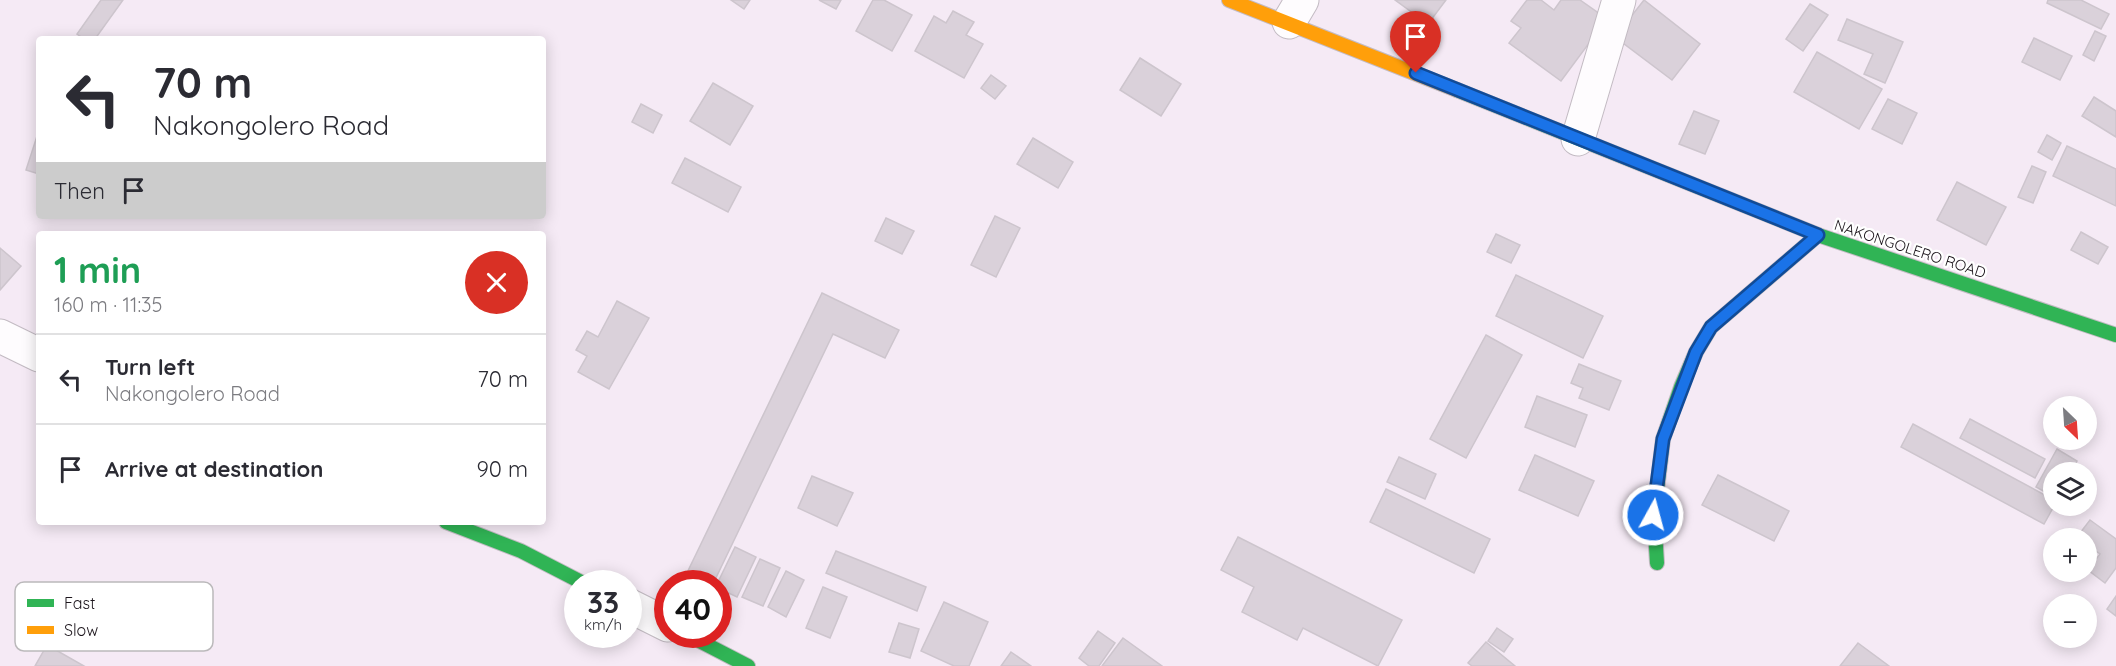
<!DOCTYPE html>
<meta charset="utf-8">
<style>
:root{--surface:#fff;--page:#f7f7f7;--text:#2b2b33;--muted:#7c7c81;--line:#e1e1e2}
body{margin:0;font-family:Quicksand,sans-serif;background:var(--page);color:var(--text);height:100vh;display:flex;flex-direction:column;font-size:22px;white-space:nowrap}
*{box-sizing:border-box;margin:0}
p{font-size:20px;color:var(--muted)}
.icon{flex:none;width:33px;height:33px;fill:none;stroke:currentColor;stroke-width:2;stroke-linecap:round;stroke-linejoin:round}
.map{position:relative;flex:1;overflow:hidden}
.details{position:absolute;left:36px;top:231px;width:510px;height:294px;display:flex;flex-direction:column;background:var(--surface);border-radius:6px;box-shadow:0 3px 15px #0003}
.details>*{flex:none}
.guide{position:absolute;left:36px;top:36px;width:510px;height:183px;border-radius:6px;box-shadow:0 3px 15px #0003;background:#fff;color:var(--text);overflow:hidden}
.needle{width:39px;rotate:155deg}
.buttons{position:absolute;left:2043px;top:396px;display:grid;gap:12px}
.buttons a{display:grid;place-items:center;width:54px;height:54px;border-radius:50%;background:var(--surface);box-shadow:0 3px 15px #0003;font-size:30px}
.speed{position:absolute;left:564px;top:570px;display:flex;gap:12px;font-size:30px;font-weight:700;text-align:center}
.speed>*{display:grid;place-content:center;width:78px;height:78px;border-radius:50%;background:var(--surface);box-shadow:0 3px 15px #0003;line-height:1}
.speed small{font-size:15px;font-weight:400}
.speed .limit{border:9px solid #d22;background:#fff;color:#111}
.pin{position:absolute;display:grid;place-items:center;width:51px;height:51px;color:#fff;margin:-62px -26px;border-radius:50% 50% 50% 0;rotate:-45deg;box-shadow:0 0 6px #0007}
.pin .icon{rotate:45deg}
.me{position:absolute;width:66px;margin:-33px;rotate:7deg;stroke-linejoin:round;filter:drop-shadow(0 0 4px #0008)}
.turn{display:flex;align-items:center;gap:21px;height:126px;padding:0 18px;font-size:27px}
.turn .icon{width:78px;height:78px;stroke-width:2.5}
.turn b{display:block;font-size:42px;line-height:51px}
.then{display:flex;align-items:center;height:57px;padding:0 18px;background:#0003;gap:12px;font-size:22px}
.round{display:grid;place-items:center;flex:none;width:63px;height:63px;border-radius:32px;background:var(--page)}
.overview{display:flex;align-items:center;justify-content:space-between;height:102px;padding:0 18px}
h1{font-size:36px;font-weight:700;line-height:45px;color:#1e9e55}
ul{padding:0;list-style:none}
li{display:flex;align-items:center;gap:18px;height:90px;padding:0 18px;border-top:2px solid var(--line)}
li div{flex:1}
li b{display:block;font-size:22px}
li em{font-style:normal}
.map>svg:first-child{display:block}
.building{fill:#dad1da;stroke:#cdc5cd;stroke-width:1.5}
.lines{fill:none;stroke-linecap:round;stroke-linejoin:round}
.street-casing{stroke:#c3bbc3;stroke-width:35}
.fast-casing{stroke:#c3bbc3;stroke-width:16}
.slow-casing{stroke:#c3bbc3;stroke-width:16}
.street{stroke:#fefcfe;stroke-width:33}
.fast{stroke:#30b455;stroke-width:14}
.slow{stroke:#ff9f0a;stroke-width:14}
.route-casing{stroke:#114b97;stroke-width:15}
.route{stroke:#1a73e8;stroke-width:10}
.labels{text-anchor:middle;stroke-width:4.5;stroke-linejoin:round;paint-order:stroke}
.street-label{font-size:15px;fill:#1c151c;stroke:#fff}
.key{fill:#fff;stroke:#bbb9bb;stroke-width:1.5}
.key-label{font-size:16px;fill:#1c151c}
</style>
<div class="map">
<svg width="2116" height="666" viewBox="0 0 2116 666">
<rect width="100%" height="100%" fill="#f5eaf5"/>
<g class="building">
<polygon points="101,0 123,0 95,39 84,39 77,34"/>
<polygon points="731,0 750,0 744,9"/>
<polygon points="819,0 841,0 836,9"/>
<polygon points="873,0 884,0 912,15 892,51 856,31"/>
<polygon points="1395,0 1446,0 1428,24"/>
<polygon points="1527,0 1541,0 1554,10 1561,0 1580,0 1607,19 1561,81 1509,43 1521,28 1511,21"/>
<polygon points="1644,0 1700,44 1672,80 1615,37"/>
<polygon points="2048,0 2081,0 2109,14 2101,29 2047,3"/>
<polygon points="1810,4 1828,15 1803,51 1786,39"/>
<polygon points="953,11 974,22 966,35 983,44 964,78 915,51 934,16 946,23"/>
<polygon points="1847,19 1903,42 1885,83 1864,74 1873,54 1838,40"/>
<polygon points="2095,31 2106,36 2094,61 2083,55"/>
<polygon points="2034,38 2072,56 2060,80 2022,62"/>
<polygon points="1817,52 1882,89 1859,129 1794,92"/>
<polygon points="1140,58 1181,84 1161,116 1120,90"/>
<polygon points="991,75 1006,86 995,99 981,88"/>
<polygon points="713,83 753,106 730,145 690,121"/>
<polygon points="2094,97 2116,111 2116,137 2082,116"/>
<polygon points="1888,99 1917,113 1902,144 1872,129"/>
<polygon points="641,104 662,115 653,133 632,122"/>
<polygon points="1694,111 1719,121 1705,154 1679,144"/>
<polygon points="39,130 39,174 26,170"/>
<polygon points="2047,135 2061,143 2052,160 2038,152"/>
<polygon points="1033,138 1073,162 1058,188 1017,164"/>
<polygon points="2067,146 2116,169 2116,206 2053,176"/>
<polygon points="685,158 741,187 728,212 672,183"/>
<polygon points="2032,166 2046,172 2033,203 2018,197"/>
<polygon points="1957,182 2006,207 1986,245 1937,220"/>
<polygon points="995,216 1020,228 996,277 971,265"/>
<polygon points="886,218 914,231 902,254 875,241"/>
<polygon points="2081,232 2108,247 2098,264 2071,250"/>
<polygon points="1496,234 1520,245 1511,263 1487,252"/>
<polygon points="0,248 21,266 0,290"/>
<polygon points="1516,275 1603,316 1583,358 1496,316"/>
<polygon points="822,293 899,330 885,358 833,334 713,584 704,584 686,575"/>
<polygon points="617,301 649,318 609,389 578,372 587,356 576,350 587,331 598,337"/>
<polygon points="1486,335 1522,355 1466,458 1430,439"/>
<polygon points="1579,364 1621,381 1609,410 1579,398 1583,388 1571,383"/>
<polygon points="1537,396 1587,415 1575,447 1525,427"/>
<polygon points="1970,419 2045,459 2035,478 1960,438"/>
<polygon points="1913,424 2054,500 2054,506 2044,524 1901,447"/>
<polygon points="2057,449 2077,461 2071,472 2054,472 2054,497 2036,487"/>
<polygon points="1535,455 1594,481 1578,516 1519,490"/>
<polygon points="1399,457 1436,474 1425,499 1387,482"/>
<polygon points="1718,475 1789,511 1774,541 1702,505"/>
<polygon points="812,476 853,493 837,526 798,508"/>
<polygon points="1386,489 1490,539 1474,573 1370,522"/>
<polygon points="2090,520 2116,539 2116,568 2105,583 2088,570 2100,554 2086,544 2086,538 2077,537"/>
<polygon points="1238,537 1402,620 1378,666 1303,628 1297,640 1242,612 1254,587 1221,570"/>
<polygon points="735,547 756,557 737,597 718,588 717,584"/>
<polygon points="836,551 926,587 917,611 826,573"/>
<polygon points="760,559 780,568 763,606 742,597"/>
<polygon points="786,571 804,580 786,617 768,607"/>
<polygon points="823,587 847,597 830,638 806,628"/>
<polygon points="2116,596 2116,616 2107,609"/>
<polygon points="944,602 988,622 969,666 954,666 921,651"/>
<polygon points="899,623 919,629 910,658 889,652"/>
<polygon points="1497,628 1513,639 1504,652 1488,641"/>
<polygon points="1098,631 1115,643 1099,666 1089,666 1079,658"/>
<polygon points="1123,638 1162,666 1102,666"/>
<polygon points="1486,642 1515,666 1472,666 1468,663"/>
<polygon points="1858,643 1889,666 1840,666"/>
<polygon points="47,645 84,666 35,666"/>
<polygon points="1011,652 1031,666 1001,666"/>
</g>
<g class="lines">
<defs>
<g id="street">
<polyline points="1289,22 1302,0"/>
<polyline points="1578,139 1619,0"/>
<polyline points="0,336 39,355"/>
<polyline points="628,605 668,625"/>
</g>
<g id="fast">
<polyline points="1457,90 1818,235 2116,335"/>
<polyline points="446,522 521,551 585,584"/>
<polyline points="1657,563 1654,515 1663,439 1681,387 1696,352 1711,327 1818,235"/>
<polyline points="686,634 748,666"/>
</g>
<polyline id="slow" points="1229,0 1457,90"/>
</defs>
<use href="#street" class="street-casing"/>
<use href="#fast" class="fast-casing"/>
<use href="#slow" class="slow-casing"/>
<use href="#street" class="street"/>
<use href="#fast" class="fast"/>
<use href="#slow" class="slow"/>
</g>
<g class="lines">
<defs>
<polyline id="route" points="1416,73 1818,235 1711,327 1696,352 1663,439 1653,515"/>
</defs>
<use href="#route" class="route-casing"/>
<use href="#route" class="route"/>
</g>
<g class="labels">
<g class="street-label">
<text transform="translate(1910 249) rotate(18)" y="5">NAKONGOLERO ROAD</text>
</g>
</g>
<rect x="15" y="582" width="198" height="69" rx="9" class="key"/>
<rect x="27" y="599" width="27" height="8" fill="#30b455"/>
<rect x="27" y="626" width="27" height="8" fill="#ff9f0a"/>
<g class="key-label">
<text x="64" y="609">Fast</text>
<text x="64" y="636">Slow</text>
</g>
</svg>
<div class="buttons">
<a><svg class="needle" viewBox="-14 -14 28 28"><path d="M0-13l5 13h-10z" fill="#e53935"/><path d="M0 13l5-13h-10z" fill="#7c7c81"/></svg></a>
<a><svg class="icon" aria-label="layers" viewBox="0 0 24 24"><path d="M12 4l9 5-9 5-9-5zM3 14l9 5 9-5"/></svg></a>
<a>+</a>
<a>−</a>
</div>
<div class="speed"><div>33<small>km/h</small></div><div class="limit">40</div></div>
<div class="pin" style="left:1416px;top:73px;background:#d93025"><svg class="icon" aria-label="arrive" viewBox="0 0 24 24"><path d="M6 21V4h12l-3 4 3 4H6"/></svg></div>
<svg class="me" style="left:1653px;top:515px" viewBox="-20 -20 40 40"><circle r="17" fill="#1a73e8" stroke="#fff" stroke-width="3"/><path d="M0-11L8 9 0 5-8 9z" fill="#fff"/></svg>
<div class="guide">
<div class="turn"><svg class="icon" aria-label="left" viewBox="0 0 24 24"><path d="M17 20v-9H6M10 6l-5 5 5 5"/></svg><div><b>70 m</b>Nakongolero Road</div></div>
<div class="then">Then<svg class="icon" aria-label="arrive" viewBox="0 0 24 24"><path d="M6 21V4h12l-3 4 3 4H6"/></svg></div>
</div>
<section class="details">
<div class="overview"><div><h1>1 min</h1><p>160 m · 11:35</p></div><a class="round" style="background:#d93025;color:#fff"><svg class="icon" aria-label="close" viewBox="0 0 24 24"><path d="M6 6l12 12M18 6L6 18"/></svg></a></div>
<ul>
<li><svg class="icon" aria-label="left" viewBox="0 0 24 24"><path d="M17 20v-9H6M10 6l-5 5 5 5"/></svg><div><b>Turn left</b><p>Nakongolero Road</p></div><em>70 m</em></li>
<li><svg class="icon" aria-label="arrive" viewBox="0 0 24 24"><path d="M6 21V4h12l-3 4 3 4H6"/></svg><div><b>Arrive at destination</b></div><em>90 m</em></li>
</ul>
</section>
</div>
